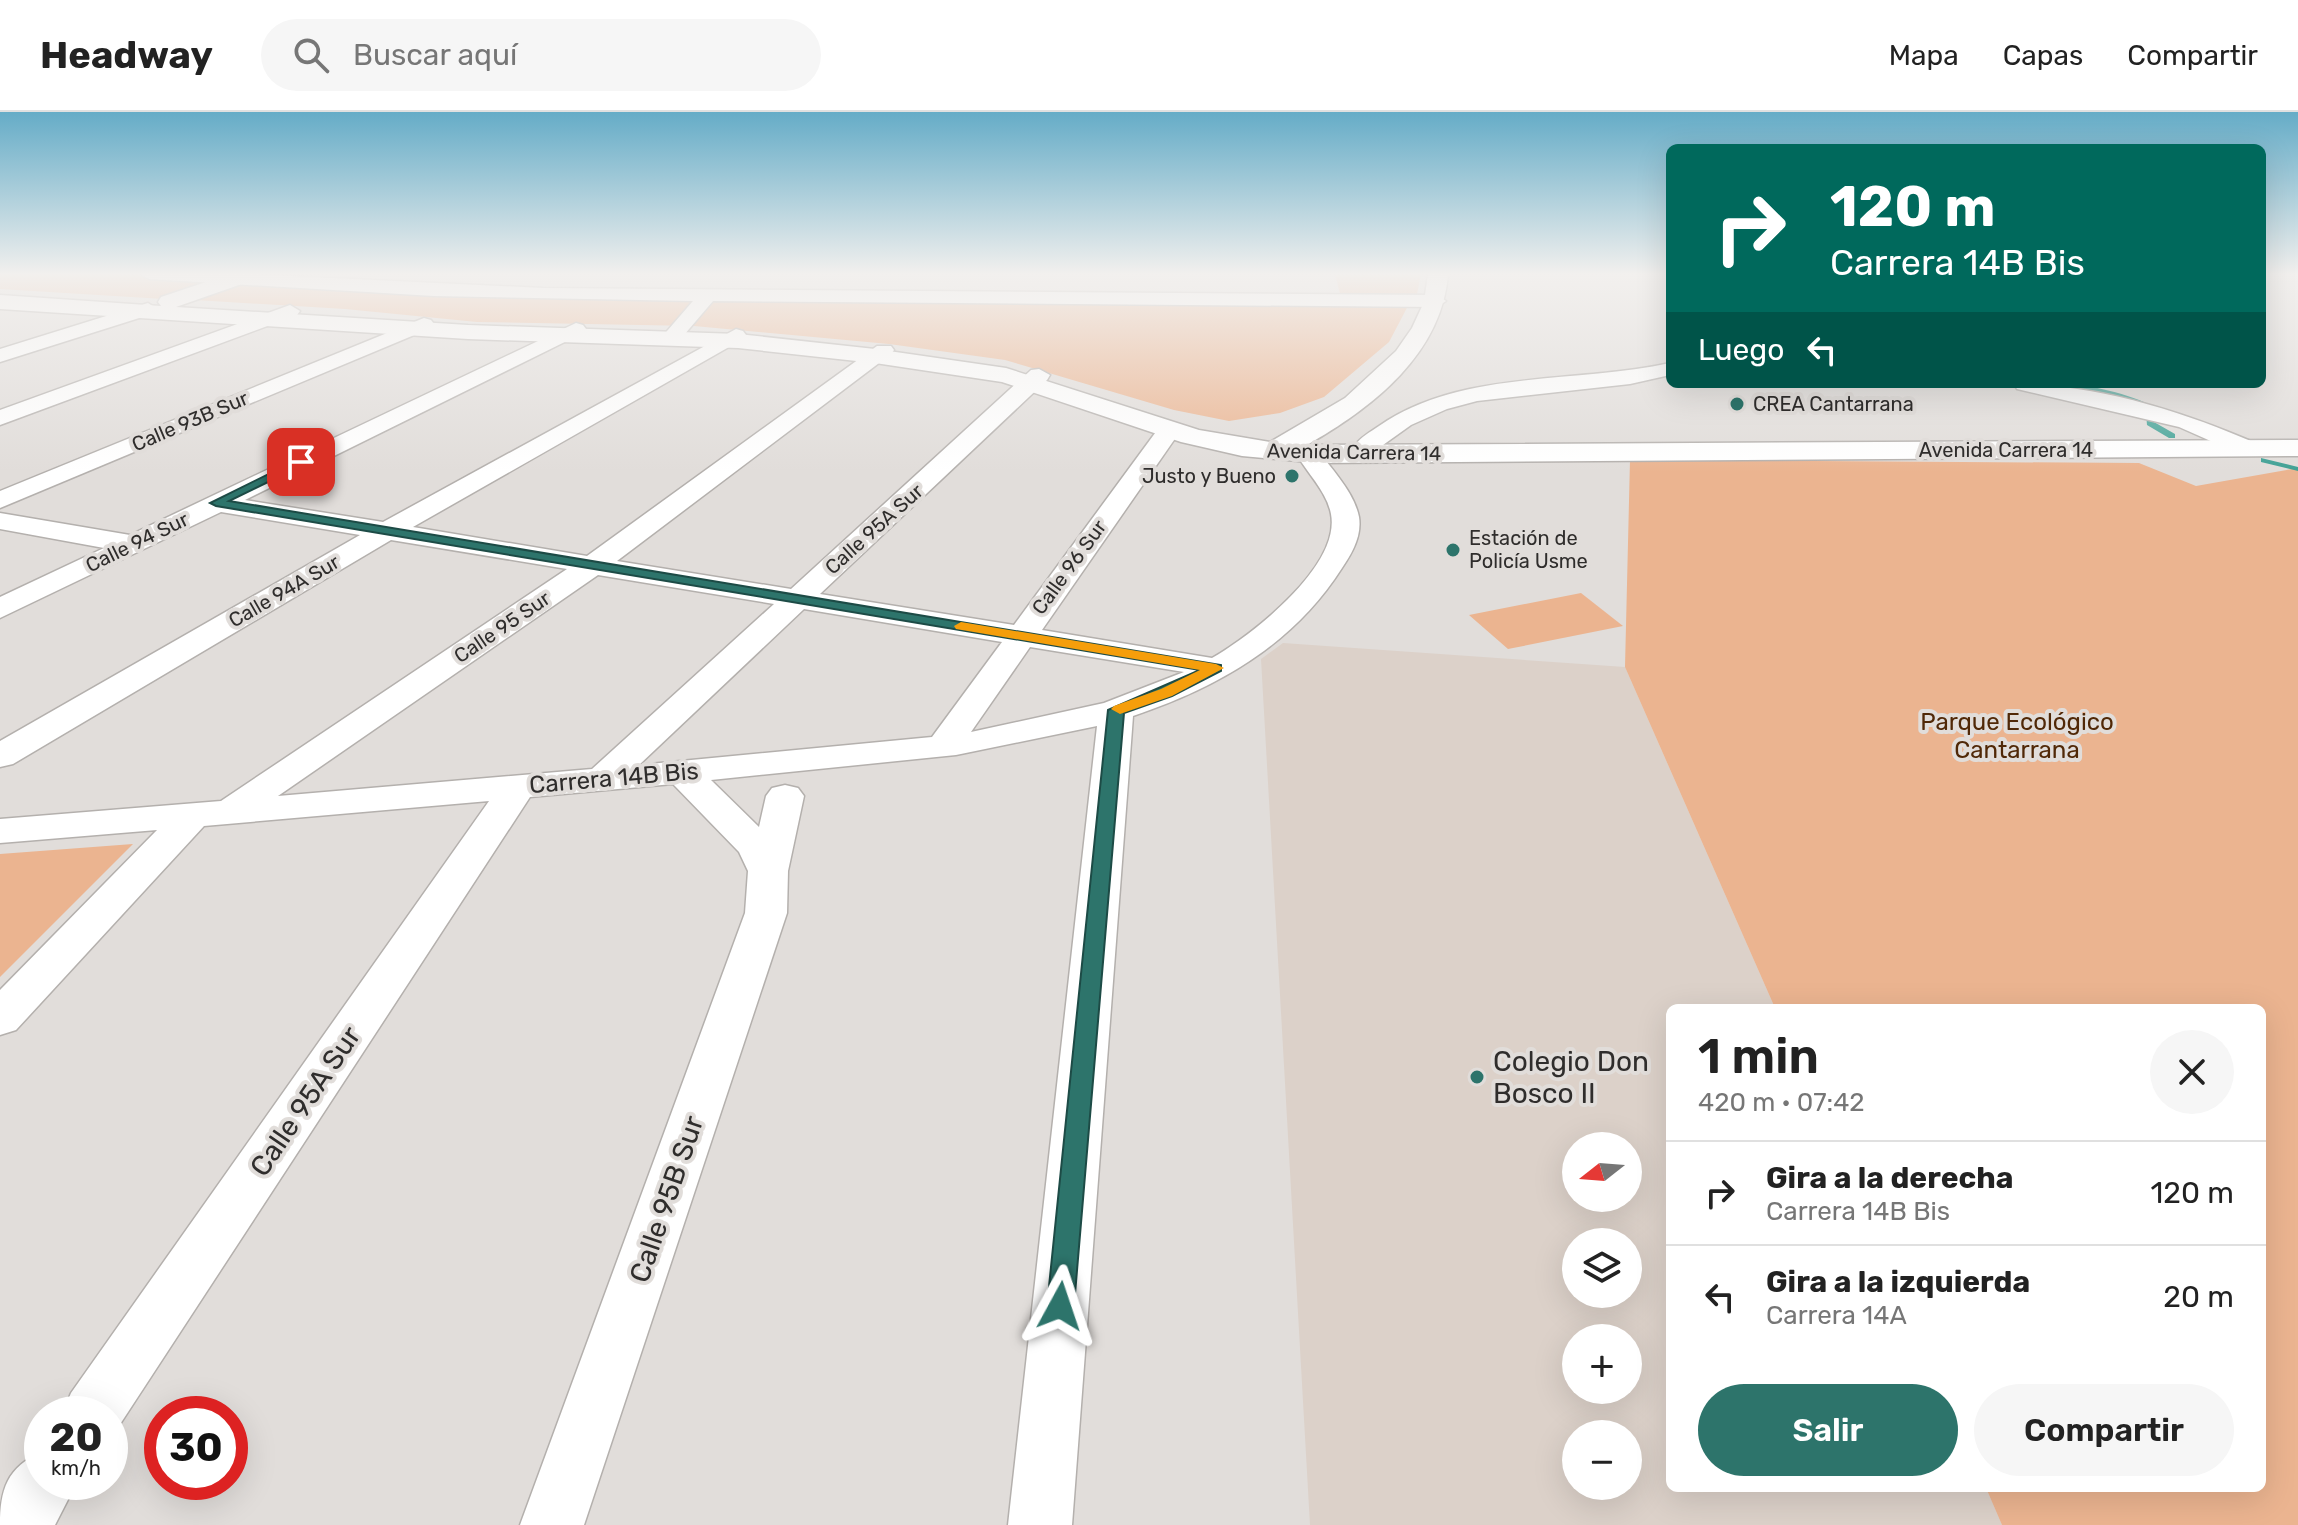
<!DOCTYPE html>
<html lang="es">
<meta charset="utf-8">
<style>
:root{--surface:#fff;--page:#f6f6f6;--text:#222;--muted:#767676;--line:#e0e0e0;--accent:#2d746b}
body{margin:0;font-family:Rubik,sans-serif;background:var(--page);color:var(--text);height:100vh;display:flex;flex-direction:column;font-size:30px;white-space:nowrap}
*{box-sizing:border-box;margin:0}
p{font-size:26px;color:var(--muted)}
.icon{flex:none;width:44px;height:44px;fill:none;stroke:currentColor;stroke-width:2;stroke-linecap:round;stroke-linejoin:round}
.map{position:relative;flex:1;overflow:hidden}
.side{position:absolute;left:1666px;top:892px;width:600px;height:488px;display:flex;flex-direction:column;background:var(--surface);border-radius:12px;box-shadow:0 8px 32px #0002}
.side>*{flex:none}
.top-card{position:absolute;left:1666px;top:32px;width:600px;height:244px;border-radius:12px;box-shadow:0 8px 32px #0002;background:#00695c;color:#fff;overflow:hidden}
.needle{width:52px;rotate:253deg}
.buttons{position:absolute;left:1562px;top:1020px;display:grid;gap:16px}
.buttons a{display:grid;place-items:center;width:80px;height:80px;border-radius:50%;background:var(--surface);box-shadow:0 8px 32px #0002;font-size:40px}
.speed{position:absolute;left:24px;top:1284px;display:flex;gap:16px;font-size:40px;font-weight:700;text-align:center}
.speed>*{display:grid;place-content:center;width:104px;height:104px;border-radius:50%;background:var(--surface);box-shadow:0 8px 32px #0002;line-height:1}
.speed small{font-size:20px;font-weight:400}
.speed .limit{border:12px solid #d22;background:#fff;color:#111}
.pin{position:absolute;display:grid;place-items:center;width:68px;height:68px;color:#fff;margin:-34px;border-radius:16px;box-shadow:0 4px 12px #0006}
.me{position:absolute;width:88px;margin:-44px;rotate:5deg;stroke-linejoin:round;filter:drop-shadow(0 0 6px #0008)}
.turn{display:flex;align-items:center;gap:28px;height:168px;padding:0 32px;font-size:36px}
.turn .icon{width:104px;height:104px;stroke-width:2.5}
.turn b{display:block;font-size:56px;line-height:68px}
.then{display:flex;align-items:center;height:76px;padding:0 32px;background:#0003;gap:16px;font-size:30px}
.round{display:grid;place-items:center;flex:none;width:84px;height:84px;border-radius:42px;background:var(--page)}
.head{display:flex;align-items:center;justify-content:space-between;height:136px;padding:0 32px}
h1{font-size:48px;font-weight:600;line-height:60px}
.button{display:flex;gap:16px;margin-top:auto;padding:16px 32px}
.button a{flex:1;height:92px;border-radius:48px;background:var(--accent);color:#fff;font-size:32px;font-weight:600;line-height:92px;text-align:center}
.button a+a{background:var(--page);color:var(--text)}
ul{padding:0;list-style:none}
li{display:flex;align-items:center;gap:24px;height:104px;padding:0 32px;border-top:2px solid var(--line)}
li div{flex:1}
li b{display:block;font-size:30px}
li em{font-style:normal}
header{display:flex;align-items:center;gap:48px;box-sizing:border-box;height:112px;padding:0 40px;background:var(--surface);border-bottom:2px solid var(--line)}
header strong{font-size:38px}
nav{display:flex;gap:44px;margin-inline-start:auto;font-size:28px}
.search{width:560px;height:72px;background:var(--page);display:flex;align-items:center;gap:20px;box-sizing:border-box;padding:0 28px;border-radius:44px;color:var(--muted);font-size:30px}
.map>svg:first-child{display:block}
.built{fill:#dcd1c9;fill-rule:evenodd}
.green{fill:#ebb490}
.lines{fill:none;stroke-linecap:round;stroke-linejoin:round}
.stream{fill:#40a195;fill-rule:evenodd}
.street-casing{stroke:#b4b0ad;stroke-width:3}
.secondary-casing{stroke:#b4b0ad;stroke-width:3}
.street{fill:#fff;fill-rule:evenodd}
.secondary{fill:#fff;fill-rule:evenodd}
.route{fill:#2d746b;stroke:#1d4b46;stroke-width:2}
.slow{fill:#f59e0b}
.poi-dot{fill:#2d746b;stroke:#e1ddda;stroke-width:3}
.labels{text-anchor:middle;stroke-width:8;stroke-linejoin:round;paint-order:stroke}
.far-poi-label{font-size:20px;fill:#2f2d2c;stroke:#e1ddda;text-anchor:start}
.far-street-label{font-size:20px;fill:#2f2d2c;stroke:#e1ddda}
.park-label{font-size:24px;fill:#502807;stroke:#e1ddda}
.street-label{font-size:24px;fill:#2f2d2c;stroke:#e1ddda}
.near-poi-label{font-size:28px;fill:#2f2d2c;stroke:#e1ddda;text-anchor:start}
.near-street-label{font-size:28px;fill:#2f2d2c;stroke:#e1ddda}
</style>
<header>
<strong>Headway</strong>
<div class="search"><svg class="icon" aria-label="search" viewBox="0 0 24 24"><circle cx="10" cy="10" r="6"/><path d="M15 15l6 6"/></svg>Buscar aquí</div>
<nav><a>Mapa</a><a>Capas</a><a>Compartir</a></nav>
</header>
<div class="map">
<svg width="2298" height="1413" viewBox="0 0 2298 1413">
<rect width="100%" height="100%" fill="#e1ddda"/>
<path class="built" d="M1283,531l342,24 150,341h-105v480h316l16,37h-692l-49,-866zM1576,1034h52v52h-52zM1576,1130h52v52h-52zM1576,1226h52v52h-52zM1576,1322h52v52h-52z"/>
<g class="green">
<polygon points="0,162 121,162 216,167 164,187 0,177"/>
<polygon points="1421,162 1416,187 1341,185 1335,163"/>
<polygon points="247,169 523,184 1409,192 1389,230 1324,285 1280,301 1229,309 1174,298 1005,248 889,232 694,214 477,210 345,197 195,188"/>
<polygon points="1630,348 2139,351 2196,374 2298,356 2298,1413 2002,1413 1986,1376 2262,1376 2262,896 1775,896 1625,555"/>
<polygon points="1581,481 1623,514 1508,537 1469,503"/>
<polygon points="133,732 0,865 0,742"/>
</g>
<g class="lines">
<g class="stream">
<path d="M2062,272c26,0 69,10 92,23l-7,2 -19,-8z"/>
<polygon points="2146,301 2152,301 2154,310 2175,322 2175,326 2169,326 2147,313"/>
<polygon points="2261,346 2298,355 2298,359 2261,350"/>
</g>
<defs>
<g id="street">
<polygon points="140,162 247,162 544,176 1437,183 1446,189 1437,195 713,189 678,230 671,232 661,226 693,189 434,184 149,167"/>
<polygon points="148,191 157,197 155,201 0,250 0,237"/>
<polygon points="290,193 300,199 297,203 0,313 0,298"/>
<polygon points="424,206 431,208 434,212 431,216 0,396 0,379"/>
<path d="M576,211l7,2 3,4 -3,4 -338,167 138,22 353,-193 7,2 3,4 -3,4 -330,188 174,29 290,-210h14l3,4 -3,4 -274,207 174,28 240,-219 8,-1 11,6 -3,5 -227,214 194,31 147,-200h16l4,5 -139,200 170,28c40,-23 129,-92 119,-144 -4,-22 -23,-40 -34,-59l3,-5h18c14,20 36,42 41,67 3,19 -7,36 -17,51 -49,77 -125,120 -209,148l-61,809h-64l89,-799 -141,29 -245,25 48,47 7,-31 6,-8 13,-3 13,3 6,8 -16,75 -1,42 -203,612h-64l225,-612 3,-42 -9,-19 -66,-68 -143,13 -417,638 -3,2v-23h-48l9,-21 418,-592 -285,25 -188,204 -16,5v-45l157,-160 -157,13v-24l221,-18 346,-232 -176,-29 -378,224 -13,3v-26l360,-206 -139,-23 -221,106v-21l104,-49 -104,-19v-16l130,22zM598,463l176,29 -182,165 -314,27zM804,497l198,33 -70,95 -293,28zM1030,535l154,25 -80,31 -133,29z"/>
<path d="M1670,251v12l-40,9 -153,17 -30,8 -36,16 -35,25h-18l-3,-5c6,-8 15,-13 24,-19 82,-57 196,-42 291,-63z"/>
<path d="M2014,272c83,0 168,27 244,60l3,5 -3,5h-18l-61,-27 -162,-38z"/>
<path d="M42,1340v30h35l-22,43h-55c0,-35 7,-58 42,-73z"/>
</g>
<path id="secondary" d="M230,162h32l-3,4 -83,29 292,18 270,9 137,15 131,19 193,62 71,12 75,-44 51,-47 16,-23 12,-26 4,-28h20c-6,80 -76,134 -141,171l991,-5v16l-979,7 -77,-7 -61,-14 -179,-60 -127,-19 -137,-15 -270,-9 -468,-30v-14l161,11 -3,-4 3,-5z"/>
</defs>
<use href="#street" class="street-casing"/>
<use href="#secondary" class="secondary-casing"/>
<use href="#street" class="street"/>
<use href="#secondary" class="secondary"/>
</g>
<linearGradient id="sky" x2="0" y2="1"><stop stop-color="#65acc7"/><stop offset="0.45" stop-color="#f2f0ee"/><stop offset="1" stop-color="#f2f0ee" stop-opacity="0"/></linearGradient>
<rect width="2298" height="360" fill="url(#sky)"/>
<polygon class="route" points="301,346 305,347 305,352 229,389 1221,553 1221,559 1172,584 1124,601 1074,1194 1070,1202 1060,1206 1051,1202 1047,1194 1108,598 1200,558 216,394 210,391"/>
<polygon class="slow" points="961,510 1216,552 1224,556 1172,584 1120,602 1111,597 1114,594 1161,577 1200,558 956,517 954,514"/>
<g class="poi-dot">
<circle cx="1737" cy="292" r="8"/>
<circle cx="1292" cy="364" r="8"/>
<circle cx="1453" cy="438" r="8"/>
<circle cx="1477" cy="965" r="8"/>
</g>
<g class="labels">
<g class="far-poi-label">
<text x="1753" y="299">CREA Cantarrana</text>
<text x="1276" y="371" text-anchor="end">Justo y Bueno</text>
<text x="1469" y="433">Estación de<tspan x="1469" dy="23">Policía Usme</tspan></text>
</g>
<g class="far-street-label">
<text transform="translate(190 309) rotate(-23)" y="7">Calle 93B Sur</text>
<text x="2006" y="345">Avenida Carrera 14</text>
<text transform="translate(1354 340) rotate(1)" y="7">Avenida Carrera 14</text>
<text transform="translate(874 417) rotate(-42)" y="7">Calle 95A Sur</text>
<text transform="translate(137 430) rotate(-26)" y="7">Calle 94 Sur</text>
<text transform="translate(1069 455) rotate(-54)" y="7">Calle 96 Sur</text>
<text transform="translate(284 479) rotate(-30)" y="7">Calle 94A Sur</text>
<text transform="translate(502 515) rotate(-34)" y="7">Calle 95 Sur</text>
</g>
<g class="park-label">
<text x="2017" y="618">Parque Ecológico<tspan x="2017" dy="28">Cantarrana</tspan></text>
</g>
<g class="street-label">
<text transform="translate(614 666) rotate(-5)" y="8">Carrera 14B Bis</text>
</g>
<g class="near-poi-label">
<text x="1493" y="959">Colegio Don<tspan x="1493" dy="32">Bosco II</tspan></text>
</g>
<g class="near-street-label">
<text transform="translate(305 989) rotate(-56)" y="10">Calle 95A Sur</text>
<text transform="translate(666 1087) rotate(-71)" y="10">Calle 95B Sur</text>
</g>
</g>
</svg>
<div class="buttons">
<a><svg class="needle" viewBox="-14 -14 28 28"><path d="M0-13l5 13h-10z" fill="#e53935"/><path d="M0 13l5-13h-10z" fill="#767676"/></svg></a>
<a><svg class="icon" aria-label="layers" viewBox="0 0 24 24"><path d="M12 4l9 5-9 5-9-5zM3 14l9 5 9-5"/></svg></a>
<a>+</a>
<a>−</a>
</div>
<div class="speed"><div>20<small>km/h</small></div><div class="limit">30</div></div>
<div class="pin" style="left:301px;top:350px;background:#d93025"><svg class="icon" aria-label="arrive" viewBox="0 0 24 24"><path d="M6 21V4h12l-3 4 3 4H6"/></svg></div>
<svg class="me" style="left:1060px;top:1194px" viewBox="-20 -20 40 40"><path d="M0-17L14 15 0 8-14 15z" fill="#2d746b" stroke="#fff" stroke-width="4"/></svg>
<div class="top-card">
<div class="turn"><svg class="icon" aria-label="right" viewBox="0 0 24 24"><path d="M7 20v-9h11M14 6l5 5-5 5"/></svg><div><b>120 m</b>Carrera 14B Bis</div></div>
<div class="then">Luego<svg class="icon" aria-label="left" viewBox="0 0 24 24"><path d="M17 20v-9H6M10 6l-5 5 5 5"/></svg></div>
</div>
<section class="side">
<div class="head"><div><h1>1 min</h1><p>420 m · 07:42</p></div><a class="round"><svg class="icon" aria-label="close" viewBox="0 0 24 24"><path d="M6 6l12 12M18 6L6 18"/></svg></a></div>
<ul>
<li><svg class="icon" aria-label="right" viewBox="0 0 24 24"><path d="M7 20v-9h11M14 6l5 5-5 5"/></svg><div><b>Gira a la derecha</b><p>Carrera 14B Bis</p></div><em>120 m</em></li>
<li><svg class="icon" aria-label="left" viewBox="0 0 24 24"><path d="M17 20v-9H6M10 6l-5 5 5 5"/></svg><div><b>Gira a la izquierda</b><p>Carrera 14A</p></div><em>20 m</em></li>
</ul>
<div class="button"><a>Salir</a><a>Compartir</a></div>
</section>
</div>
